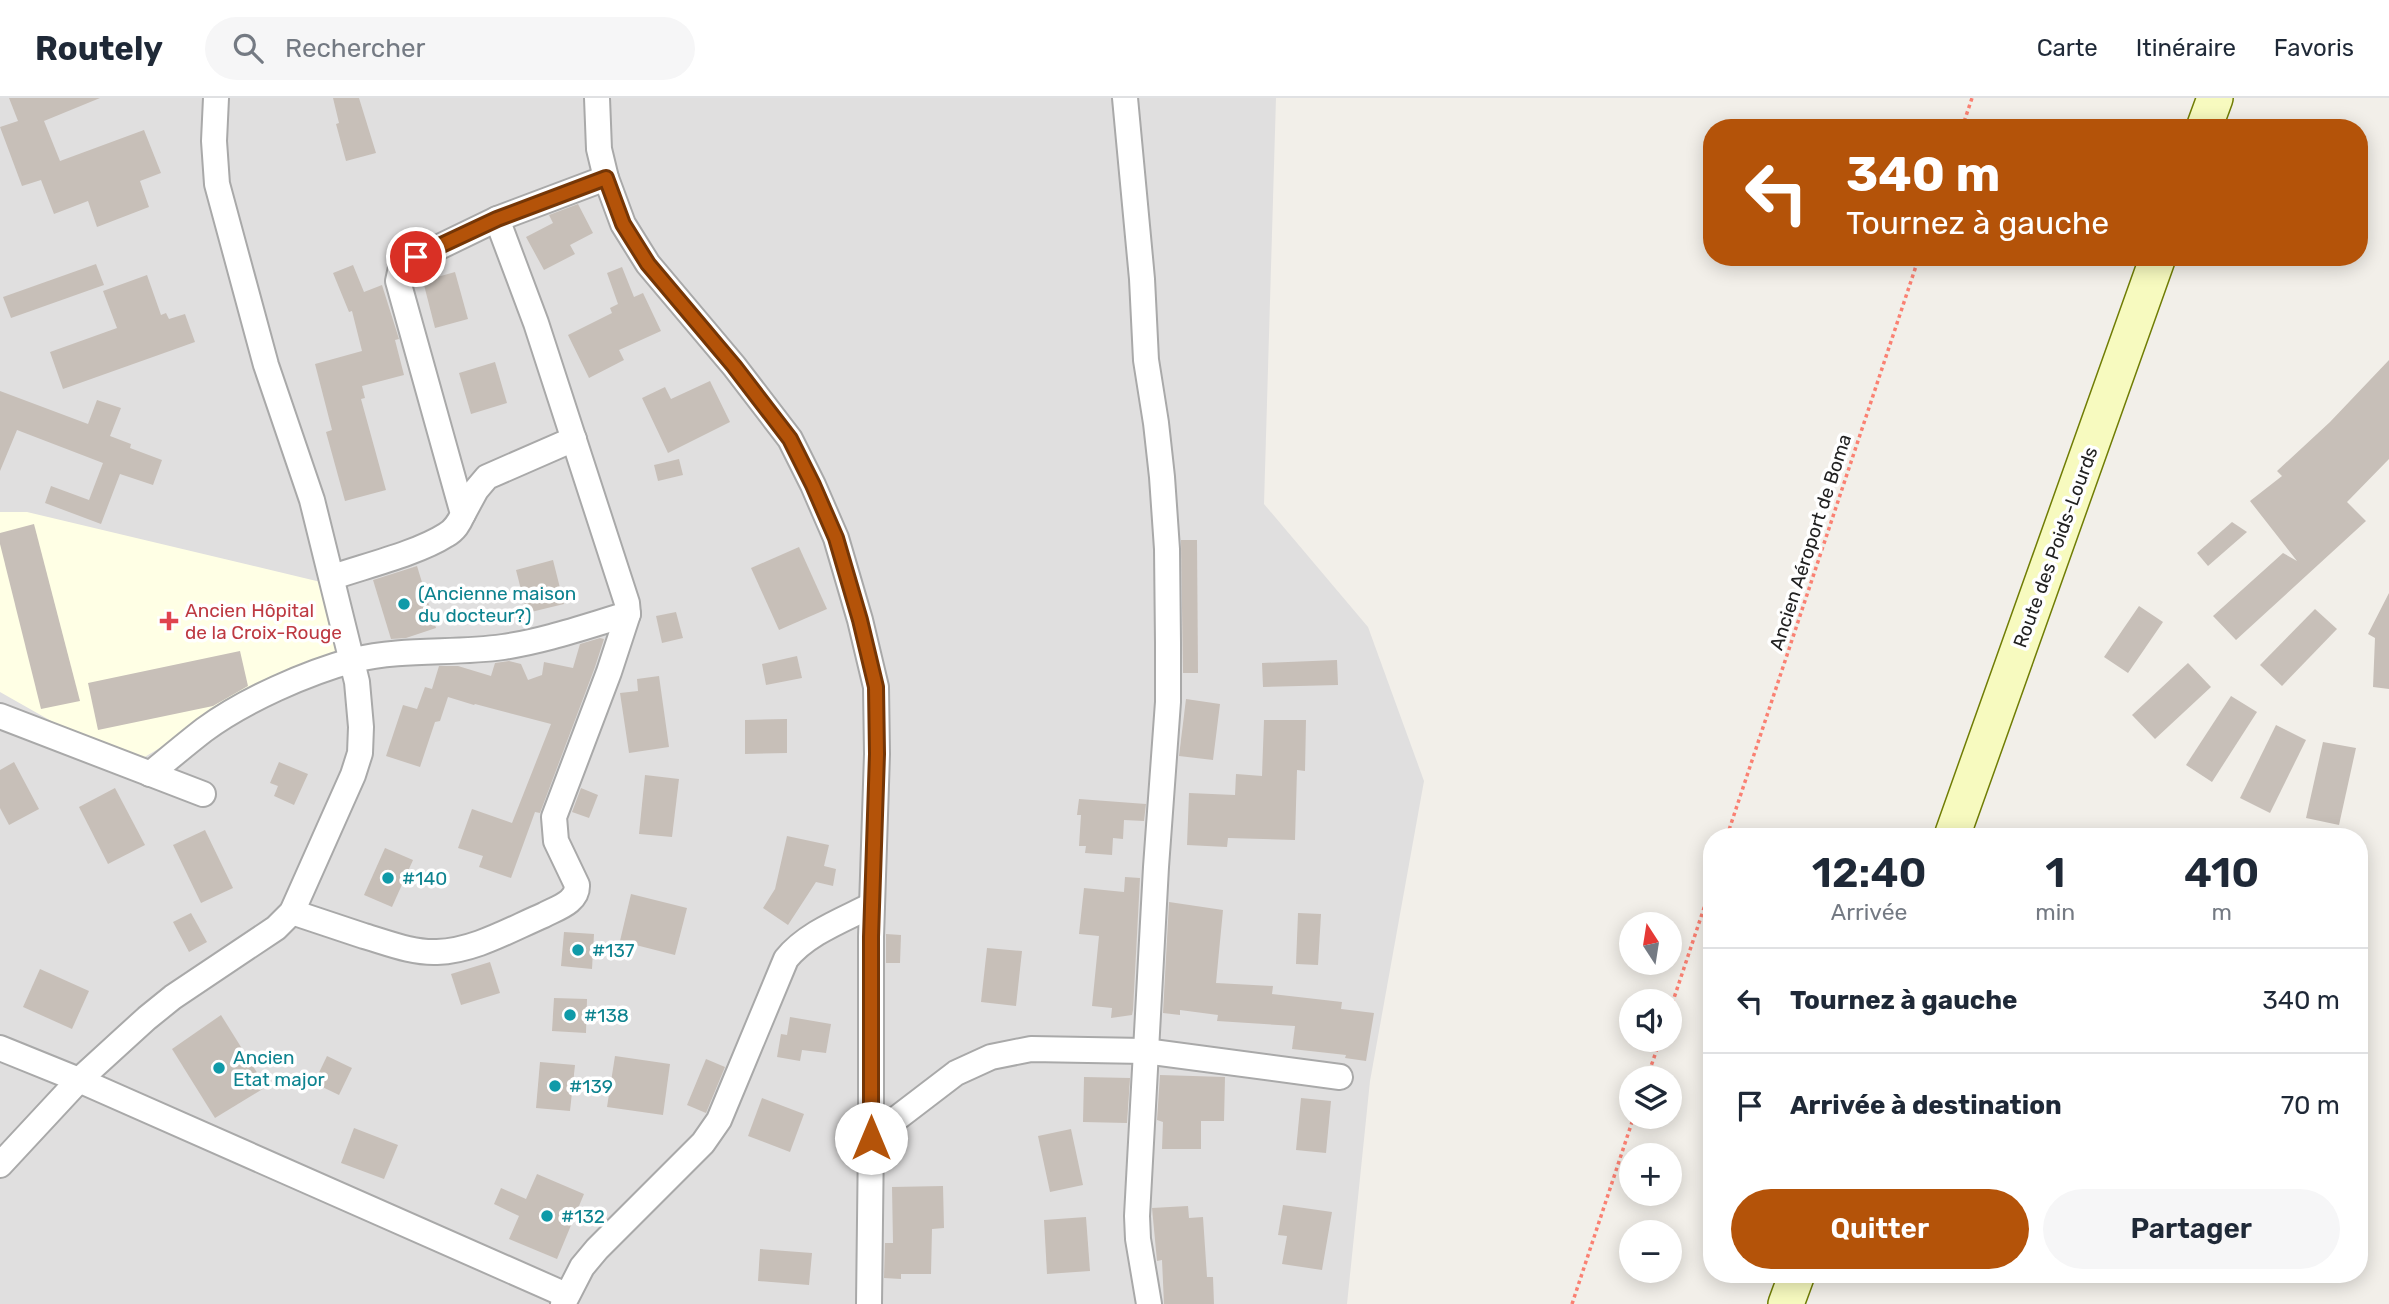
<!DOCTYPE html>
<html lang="fr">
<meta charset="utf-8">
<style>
:root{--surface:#fff;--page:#f6f6f7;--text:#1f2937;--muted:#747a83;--line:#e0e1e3;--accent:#b45309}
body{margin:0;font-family:Rubik,sans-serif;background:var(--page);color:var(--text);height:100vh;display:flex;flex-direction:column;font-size:26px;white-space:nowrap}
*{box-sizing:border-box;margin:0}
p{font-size:23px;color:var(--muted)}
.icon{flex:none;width:38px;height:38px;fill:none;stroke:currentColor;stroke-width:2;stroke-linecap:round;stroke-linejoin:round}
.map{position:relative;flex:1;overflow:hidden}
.sheet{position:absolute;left:1703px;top:730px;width:665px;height:455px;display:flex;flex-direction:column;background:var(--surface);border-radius:28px;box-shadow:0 4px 18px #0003}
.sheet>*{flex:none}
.hud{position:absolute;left:1703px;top:21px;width:665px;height:147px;border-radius:28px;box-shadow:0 4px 18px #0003;background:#b45309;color:#fff;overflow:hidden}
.needle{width:46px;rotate:348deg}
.tools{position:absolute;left:1619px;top:814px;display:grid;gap:14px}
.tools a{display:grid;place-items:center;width:63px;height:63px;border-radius:50%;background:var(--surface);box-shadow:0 4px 18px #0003;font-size:35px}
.pin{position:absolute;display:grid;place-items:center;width:60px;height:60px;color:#fff;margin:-30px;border:4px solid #fff;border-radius:50%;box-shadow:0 2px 7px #0007}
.me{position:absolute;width:77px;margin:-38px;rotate:0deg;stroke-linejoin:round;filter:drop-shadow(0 0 5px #0008)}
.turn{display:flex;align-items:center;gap:24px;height:147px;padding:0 28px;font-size:32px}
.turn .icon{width:91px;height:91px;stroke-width:2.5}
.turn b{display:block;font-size:49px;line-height:60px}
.eta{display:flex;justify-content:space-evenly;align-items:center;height:119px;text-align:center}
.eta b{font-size:42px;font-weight:600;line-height:49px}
.action{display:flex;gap:14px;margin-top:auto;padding:14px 28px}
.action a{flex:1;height:80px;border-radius:42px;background:var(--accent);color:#fff;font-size:28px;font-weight:600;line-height:80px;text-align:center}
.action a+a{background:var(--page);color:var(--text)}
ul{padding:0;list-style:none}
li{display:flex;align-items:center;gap:21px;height:105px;padding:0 28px;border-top:2px solid var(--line)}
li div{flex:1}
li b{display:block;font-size:26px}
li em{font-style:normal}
header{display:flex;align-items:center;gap:42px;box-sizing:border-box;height:98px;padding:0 35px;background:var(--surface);border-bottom:2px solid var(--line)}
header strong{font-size:33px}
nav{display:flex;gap:38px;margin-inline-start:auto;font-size:24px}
.search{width:490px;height:63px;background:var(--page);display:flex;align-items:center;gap:18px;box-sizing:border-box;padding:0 24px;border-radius:38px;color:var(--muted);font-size:26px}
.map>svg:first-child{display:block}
.residential{fill:#e0dfdf}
.education{fill:#ffffe5}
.building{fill:#c7bfb8}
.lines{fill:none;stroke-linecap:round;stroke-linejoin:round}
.street-casing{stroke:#a9a9a9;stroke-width:28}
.secondary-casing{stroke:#707d05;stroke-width:38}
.path{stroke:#fa8072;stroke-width:3.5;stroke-dasharray:3.5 3.5;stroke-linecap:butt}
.street{stroke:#fff;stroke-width:24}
.secondary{stroke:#f7fabf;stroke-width:35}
.route-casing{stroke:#753606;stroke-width:18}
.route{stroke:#b45309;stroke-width:12}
.culture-dot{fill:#0f9aa8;stroke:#fff;stroke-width:2.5}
.health-dot{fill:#e0444e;stroke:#fff;stroke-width:2.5}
.labels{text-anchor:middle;stroke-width:7;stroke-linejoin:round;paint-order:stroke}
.street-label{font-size:19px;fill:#222;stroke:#fff}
.culture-label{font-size:19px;fill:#0d838f;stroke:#fff;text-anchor:start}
.health-label{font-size:19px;fill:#be3a42;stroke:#fff;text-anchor:start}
</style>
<header>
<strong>Routely</strong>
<div class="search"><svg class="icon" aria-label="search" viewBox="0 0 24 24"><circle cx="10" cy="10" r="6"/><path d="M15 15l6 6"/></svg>Rechercher</div>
<nav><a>Carte</a><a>Itinéraire</a><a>Favoris</a></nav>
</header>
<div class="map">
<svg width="2389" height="1206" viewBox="0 0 2389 1206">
<rect width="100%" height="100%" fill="#f2efe9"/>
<polygon class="residential" points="0,0 1276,0 1264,406 1368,529 1424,683 1370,983 1347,1206 0,1206"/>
<polygon class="education" points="0,414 27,414 329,486 346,560 225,611 143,660 67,632 0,594"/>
<g class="building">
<polygon points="9,0 100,0 44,23 60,63 144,32 161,75 140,83 149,109 97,129 88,103 54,116 41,82 22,88 0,29 18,23"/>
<polygon points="333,0 359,0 376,55 346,63 336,26 339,25"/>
<polygon points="578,106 593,135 570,147 575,156 544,172 526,139 553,125 549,117"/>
<polygon points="96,166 104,187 11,220 3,199"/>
<polygon points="353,167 364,194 382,187 399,241 395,242 404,277 362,288 365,300 361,301 386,392 345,403 326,334 332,332 315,266 362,253 352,213 349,214 333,175"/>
<polygon points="622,169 634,199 643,195 661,233 619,252 624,262 589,280 568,237 612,215 610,210 618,206 607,175"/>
<polygon points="455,174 468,221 435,230 423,183"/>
<polygon points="147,177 161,217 166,215 169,221 185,216 195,244 63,291 50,254 117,230 103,193"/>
<polygon points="2389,262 2389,361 2347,404 2366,423 2236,542 2213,518 2283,455 2297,463 2250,403 2282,378 2277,373 2330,324"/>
<polygon points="495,264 507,305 471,316 459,275"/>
<polygon points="710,283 730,324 668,355 642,300 665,289 671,301"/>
<polygon points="0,293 88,326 97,302 121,310 110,338 131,346 130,350 162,362 153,387 120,376 101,426 45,405 51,388 89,402 103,365 17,332 0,373"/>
<polygon points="679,361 683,377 658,383 654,367"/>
<polygon points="2232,424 2247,434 2208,468 2197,455"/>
<polygon points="34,426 80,603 41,611 0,446 0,435"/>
<polygon points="1181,442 1197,442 1198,575 1183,575"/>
<polygon points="799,449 827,511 779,532 751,470"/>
<polygon points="553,462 564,506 527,515 516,472"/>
<polygon points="417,468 436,530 406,540 391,541 373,482"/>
<polygon points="2389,495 2389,591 2373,589 2375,540 2368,536"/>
<polygon points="2139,508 2163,524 2128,575 2104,559"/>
<polygon points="2315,511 2337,531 2282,588 2260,567"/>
<polygon points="676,514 683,540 662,545 656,518"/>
<polygon points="600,540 604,541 595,569 540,715 535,714 511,780 479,769 483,758 458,750 472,711 512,725 551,626 475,606 474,607 448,599 440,623 435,624 420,669 386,658 403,607 417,611 425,589 432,591 439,568 458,568 491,578 495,565 509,563 521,566 528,582 542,577 544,564 573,570 580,546"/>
<polygon points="240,553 248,588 213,608 98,632 88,585"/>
<polygon points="797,558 802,580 766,587 762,566"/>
<polygon points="1337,562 1338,587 1263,589 1262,565"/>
<polygon points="2188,565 2211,589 2155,641 2132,617"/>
<polygon points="659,578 669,649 629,655 620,595 638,593 637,581"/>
<polygon points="2231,598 2257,614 2212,684 2186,667"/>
<polygon points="1186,601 1220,606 1213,662 1179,658"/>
<polygon points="787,621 787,655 745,656 745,622"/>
<polygon points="1264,622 1306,622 1305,673 1297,672 1295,742 1228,740 1227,749 1187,747 1189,695 1235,697 1236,676 1262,678"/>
<polygon points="2276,627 2306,642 2270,715 2240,700"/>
<polygon points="2323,644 2356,650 2339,727 2306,720"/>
<polygon points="14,664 39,711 9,727 0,710 0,672"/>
<polygon points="279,664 308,676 294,707 274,698 278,688 270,685"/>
<polygon points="645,677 679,681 672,739 639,736"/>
<polygon points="115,690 145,747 108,766 79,709"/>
<polygon points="581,690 598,697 589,720 572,714"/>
<polygon points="1079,701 1146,706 1144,723 1124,722 1123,741 1113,740 1112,757 1085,755 1086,748 1079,748 1081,717 1077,717"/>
<polygon points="205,732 233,790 201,805 173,747"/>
<polygon points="787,738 829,747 824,768 836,771 833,788 816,784 788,827 763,810 775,791"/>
<polygon points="385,750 413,762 392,809 364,797"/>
<polygon points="1125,779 1140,780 1133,912 1132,917 1111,920 1112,910 1092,908 1099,838 1079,836 1084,790 1124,794"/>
<polygon points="631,796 687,810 675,857 620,843"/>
<polygon points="1169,804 1223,812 1216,885 1273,888 1272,896 1342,904 1341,911 1374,915 1366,963 1345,960 1346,957 1292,951 1295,928 1217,923 1218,917 1180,912 1180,917 1163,915"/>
<polygon points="191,815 207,844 189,854 173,824"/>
<polygon points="1298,815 1321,816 1318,867 1296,866"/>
<polygon points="564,834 594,836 592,871 561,868"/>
<polygon points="886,836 901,837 900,865 886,865"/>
<polygon points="987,850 1022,853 1016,908 981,904"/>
<polygon points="490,864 500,895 461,907 451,876"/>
<polygon points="40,871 89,893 72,931 23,909"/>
<polygon points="554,900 587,901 586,935 552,933"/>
<polygon points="221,917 266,989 215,1020 172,951"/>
<polygon points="790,919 831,926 826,955 802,952 800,963 777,959 781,936 787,937"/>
<polygon points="327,958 352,970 339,997 314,985"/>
<polygon points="615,958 670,966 663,1017 607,1009"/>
<polygon points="706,961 725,969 706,1015 687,1007"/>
<polygon points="540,964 575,967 570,1013 536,1010"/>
<polygon points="1160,977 1225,979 1224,1023 1201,1023 1201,1051 1162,1051 1163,1024 1157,1022"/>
<polygon points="1084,979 1130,980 1127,1025 1083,1024"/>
<polygon points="762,1000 804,1016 790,1054 748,1038"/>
<polygon points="1301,1000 1331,1003 1326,1055 1296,1052"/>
<polygon points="354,1030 398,1047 384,1081 341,1065"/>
<polygon points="1071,1031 1083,1087 1050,1094 1038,1038"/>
<polygon points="537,1076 584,1096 557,1161 509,1141 519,1118 494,1106 501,1090 526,1101"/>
<polygon points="943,1088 944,1130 932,1131 931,1176 901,1176 901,1181 884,1180 885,1145 893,1145 892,1089"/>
<polygon points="1283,1107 1332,1114 1322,1172 1282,1166 1287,1138 1278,1137"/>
<polygon points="1188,1108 1189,1120 1203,1119 1207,1179 1213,1179 1214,1206 1164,1206 1162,1162 1157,1163 1152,1110"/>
<polygon points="1086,1119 1090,1173 1047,1176 1044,1122"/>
<polygon points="760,1151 812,1155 809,1187 758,1183"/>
</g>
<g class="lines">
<defs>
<g id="street">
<polyline points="597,0 599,51 606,80 623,126 648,166 734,268 790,341 813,387 836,440 860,522 876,589 877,656 871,839 871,1040"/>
<polyline points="1125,0 1142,181 1146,262 1156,325 1162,379 1167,451 1168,545 1168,604 1156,769 1137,1118 1138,1141 1149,1206"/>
<polyline points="463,416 476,392 487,379 574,341"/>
<path d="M333,479c32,-11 85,-24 113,-42 9,-5 13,-12 17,-21l-65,-233 2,-9 6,-9 91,-44 109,-41"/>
<polyline points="0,618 203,696"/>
<path d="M150,676c18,-15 36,-30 54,-44 41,-30 102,-57 150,-70 49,-12 100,-6 149,-13 42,-6 84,-21 125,-33"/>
<path d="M292,814c24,8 48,16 72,24 24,7 48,17 73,16 37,-1 74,-23 107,-37 13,-7 34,-13 33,-30l-21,-44 -2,-24 55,-145 19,-58 -1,-11 -91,-280 -39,-104"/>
<polyline points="0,950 79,982 566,1197"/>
<polyline points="0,1067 79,982 147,920 173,899 276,830 292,814 353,677 360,655 361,629 357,584 312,402 266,267 217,86 214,43 216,0"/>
<path d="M563,1206l19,-37 15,-18 106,-106 16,-23 67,-161c21,-26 57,-39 86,-54"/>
<polyline points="869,1206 871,1040 956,975 991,959 1031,951 1145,953 1340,979"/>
</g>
<g id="secondary">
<polyline points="2204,30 2215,0"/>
<polyline points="1952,738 2158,159"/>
<polyline points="1786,1206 1797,1176"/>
</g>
</defs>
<use href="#street" class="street-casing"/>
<use href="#secondary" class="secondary-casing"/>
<g class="path">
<polyline points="1962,30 1972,0"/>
<polyline points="1727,738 1919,159"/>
<polyline points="1670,912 1712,786"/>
<polyline points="1647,980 1660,942"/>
<polyline points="1572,1206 1634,1018"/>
</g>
<use href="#street" class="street"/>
<use href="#secondary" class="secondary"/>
</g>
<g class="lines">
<defs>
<polyline id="route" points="416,159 497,121 606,80 623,126 648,166 734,268 790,341 813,387 836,440 860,522 876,589 877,656 871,839 871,1040"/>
</defs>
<use href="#route" class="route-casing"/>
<use href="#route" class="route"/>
</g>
<g class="culture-dot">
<circle cx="404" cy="506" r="7"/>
<circle cx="388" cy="780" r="7"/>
<circle cx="578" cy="852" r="7"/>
<circle cx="570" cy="917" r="7"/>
<circle cx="219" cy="970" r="7"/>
<circle cx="555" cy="988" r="7"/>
<circle cx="547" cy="1118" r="7"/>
</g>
<path class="health-dot" d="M165.5 512.5h7v7h7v7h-7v7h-7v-7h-7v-7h7z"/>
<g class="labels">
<g class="street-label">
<text transform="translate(1810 444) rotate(-72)" y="7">Ancien Aéroport de Boma</text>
<text transform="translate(2055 449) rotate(-70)" y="7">Route des Poids-Lourds</text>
</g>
<g class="culture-label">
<text x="418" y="502">(Ancienne maison<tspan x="418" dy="22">du docteur?)</tspan></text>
<text x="402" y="787">#140</text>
<text x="592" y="859">#137</text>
<text x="584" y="924">#138</text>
<text x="233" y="966">Ancien<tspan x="233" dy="22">Etat major</tspan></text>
<text x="569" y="995">#139</text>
<text x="561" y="1125">#132</text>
</g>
<g class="health-label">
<text x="185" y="519">Ancien Hôpital<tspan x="185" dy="22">de la Croix-Rouge</tspan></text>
</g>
</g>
</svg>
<div class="tools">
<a><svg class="needle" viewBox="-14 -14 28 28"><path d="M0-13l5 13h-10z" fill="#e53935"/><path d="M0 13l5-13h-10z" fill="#747a83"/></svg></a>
<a><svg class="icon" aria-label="sound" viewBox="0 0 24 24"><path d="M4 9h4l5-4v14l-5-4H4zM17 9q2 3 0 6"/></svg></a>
<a><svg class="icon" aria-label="layers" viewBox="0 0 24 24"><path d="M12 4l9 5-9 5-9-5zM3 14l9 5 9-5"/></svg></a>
<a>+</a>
<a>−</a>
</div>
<div class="pin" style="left:416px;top:159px;background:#d93025"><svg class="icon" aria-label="arrive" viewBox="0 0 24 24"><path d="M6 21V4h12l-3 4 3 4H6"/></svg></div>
<svg class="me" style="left:871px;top:1040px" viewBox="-20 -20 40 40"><circle r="19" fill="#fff"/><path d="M0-13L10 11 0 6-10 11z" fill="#b45309"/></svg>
<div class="hud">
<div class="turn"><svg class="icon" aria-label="left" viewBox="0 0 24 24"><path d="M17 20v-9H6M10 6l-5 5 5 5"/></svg><div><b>340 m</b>Tournez à gauche</div></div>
</div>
<section class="sheet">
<div class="eta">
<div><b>12:40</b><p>Arrivée</p></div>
<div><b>1</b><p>min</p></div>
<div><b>410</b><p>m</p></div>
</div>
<ul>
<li><svg class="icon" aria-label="left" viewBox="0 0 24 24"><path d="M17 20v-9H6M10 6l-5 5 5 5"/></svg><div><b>Tournez à gauche</b></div><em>340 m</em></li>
<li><svg class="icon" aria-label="arrive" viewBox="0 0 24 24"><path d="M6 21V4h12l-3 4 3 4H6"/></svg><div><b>Arrivée à destination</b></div><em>70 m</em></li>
</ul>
<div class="action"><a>Quitter</a><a>Partager</a></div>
</section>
</div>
